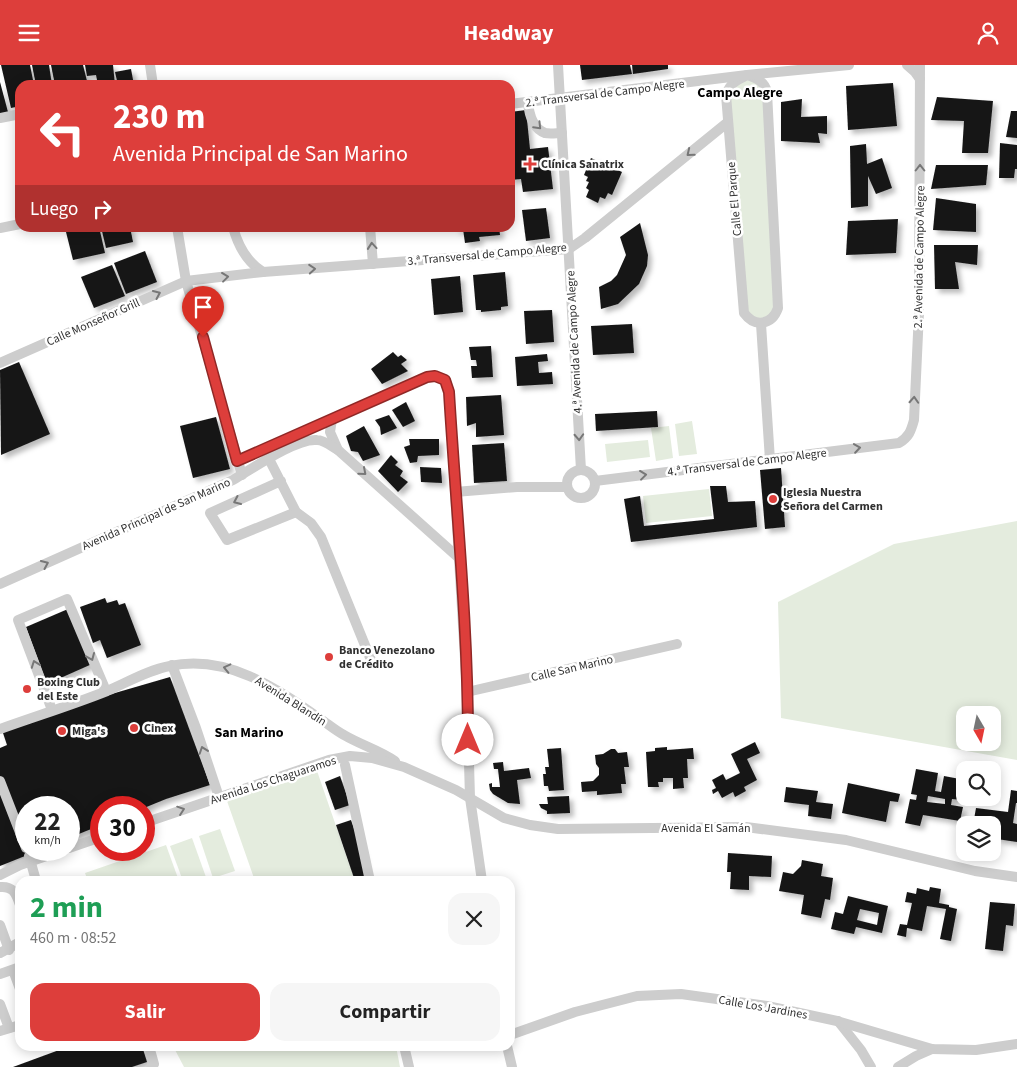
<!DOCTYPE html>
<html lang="es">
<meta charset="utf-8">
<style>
:root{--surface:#fff;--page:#f6f6f6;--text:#222;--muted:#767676;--accent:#dd3e3b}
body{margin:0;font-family:"Source Sans 3",sans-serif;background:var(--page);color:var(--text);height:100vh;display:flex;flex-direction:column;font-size:19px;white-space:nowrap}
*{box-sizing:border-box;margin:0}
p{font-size:16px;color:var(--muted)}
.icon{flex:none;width:28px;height:28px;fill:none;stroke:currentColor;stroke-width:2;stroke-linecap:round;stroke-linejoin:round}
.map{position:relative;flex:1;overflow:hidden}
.sheet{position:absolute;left:15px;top:811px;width:500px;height:175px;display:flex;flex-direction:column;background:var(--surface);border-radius:15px;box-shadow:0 2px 12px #0003}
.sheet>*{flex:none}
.hud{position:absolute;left:15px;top:15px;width:500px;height:152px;border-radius:15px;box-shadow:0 2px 12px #0003;background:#dd3e3b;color:#fff;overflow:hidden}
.needle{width:32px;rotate:171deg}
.buttons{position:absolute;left:956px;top:641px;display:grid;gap:10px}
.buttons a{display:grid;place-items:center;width:45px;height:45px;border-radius:10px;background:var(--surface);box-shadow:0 2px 12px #0003;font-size:25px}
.speed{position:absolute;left:15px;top:731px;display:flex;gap:10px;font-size:25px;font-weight:700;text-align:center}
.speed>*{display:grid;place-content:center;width:65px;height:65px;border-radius:50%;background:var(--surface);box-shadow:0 2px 12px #0003;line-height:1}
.speed small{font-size:12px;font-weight:400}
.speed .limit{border:8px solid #d22;background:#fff;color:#111}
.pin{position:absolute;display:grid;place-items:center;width:42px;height:42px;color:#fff;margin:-51px -21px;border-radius:50% 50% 50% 0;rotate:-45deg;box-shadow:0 0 5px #0007}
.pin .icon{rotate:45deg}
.me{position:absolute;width:55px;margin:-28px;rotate:0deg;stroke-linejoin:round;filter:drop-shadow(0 0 4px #0008)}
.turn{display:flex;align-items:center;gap:18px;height:105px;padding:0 15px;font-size:22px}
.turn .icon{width:65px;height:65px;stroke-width:2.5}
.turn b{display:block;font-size:35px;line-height:42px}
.then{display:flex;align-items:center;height:48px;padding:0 15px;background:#0003;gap:10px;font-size:19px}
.round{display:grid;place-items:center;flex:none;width:52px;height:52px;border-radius:15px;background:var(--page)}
.headline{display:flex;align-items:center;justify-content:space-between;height:85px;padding:0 15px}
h1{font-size:30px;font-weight:700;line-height:38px;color:#1e9e55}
.cta{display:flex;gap:10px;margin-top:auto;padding:10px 15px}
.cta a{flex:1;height:58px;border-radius:15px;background:var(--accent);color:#fff;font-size:20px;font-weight:700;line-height:58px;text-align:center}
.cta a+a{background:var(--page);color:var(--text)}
header{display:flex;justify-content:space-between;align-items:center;height:65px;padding:0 15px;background:var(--accent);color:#fff;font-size:22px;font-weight:700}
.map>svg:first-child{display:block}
.green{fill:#e4ecde;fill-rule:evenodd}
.building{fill:#171717;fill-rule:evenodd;filter:url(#shadow)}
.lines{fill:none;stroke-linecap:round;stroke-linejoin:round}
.minor{stroke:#cdcdcd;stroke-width:10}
.oneway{stroke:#777}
.route-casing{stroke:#902826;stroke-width:12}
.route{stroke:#dd3e3b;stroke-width:9}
.poi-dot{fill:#dd3e3b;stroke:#fff;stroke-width:2}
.labels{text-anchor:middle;stroke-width:5;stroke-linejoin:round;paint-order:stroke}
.street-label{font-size:12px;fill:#303030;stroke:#fff}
.poi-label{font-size:12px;font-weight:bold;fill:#303030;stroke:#fff;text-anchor:start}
.neighbourhood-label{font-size:14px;font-weight:bold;fill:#000;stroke:#fff}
</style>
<header><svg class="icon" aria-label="menu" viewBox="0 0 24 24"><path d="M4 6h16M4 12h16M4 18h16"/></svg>Headway<svg class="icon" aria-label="person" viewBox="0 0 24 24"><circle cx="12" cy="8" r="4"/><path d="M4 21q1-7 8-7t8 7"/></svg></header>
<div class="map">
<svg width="1017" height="1002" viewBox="0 0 1017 1002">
<defs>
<filter id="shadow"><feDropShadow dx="4" dy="4" stdDeviation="2.5" flood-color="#0004"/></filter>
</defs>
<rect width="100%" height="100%" fill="#fff"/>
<g class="green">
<polygon points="747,10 766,20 778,243 772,253 747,253 728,22"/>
<polygon points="692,356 697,389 679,391 675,359"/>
<polygon points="669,361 673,393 656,396 651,363"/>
<polygon points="648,375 650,392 607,397 605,379"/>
<polygon points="709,424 712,451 646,458 643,431"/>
<path d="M1017,456v239l-236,-42 -3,-116 116,-58zM965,650h27v28h-27z"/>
<polygon points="316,703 355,816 255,816 227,736"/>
<polygon points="220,764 235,806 213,813 199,771"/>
<polygon points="192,773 207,815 183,816 170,781"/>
<polygon points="166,780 179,816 88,816 85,808"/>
<polygon points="173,981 396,981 400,1002 184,1002"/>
</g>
<g class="building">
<polygon points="1,0 30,0 34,20 20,20 20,41 11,43"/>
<polygon points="32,0 49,0 52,20 36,20"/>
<polygon points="51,0 83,0 88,20 55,20"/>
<polygon points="85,0 113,0 115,20 93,20 92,16 97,15 96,10 87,11"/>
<polygon points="580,0 630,0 632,9 582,15"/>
<polygon points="632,0 668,0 668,4 633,9"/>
<polygon points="131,4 134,20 118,20 115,7"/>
<polygon points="0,17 8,47 0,49"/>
<polygon points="893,18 897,61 848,65 846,21"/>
<polygon points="937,32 993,36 988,88 962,88 964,56 931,55"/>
<polygon points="802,34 801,52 827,51 827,69 818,68 820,78 781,76 781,37"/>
<polygon points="526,45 530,84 548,82 553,124 523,127 521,114 510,115 510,47"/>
<polygon points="1011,46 1017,46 1017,73 1006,72"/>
<polygon points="1000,78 1017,80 1017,104 1015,104 1014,113 999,113"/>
<polygon points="866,79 867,99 882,93 892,123 876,129 868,111 868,141 851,143 850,81"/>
<polygon points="591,93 622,107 612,130 608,128 605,134 600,132 598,138 586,132 589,125 586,123 589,117 586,116 588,112 584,110"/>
<polygon points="936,100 988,100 986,120 931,124"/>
<polygon points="936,133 976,139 976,167 933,165"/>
<polygon points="546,143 550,173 526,176 522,145"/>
<polygon points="898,154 896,188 846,190 848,156"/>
<polygon points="640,158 648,190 647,201 639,219 618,239 601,244 599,222 611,216 617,210 626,190 620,172"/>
<polygon points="99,162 105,188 73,195 65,163"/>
<polygon points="101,162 130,162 133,177 106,183"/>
<polygon points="456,162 499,162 500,170 479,172 480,176 465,178 463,164 456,165"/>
<polygon points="934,180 978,180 977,200 955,197 959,224 935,224"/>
<polygon points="145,186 157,217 126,229 114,198"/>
<polygon points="112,200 125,231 94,243 81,212"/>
<polygon points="505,207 508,241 501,242 501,245 481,247 481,245 476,245 473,210"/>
<polygon points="460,211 463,247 434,250 431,214"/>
<polygon points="552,245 554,277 526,279 524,246"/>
<polygon points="632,259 634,288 593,290 591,261"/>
<polygon points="491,281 493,312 472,313 471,301 477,301 476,295 471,295 469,282"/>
<polygon points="393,287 398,292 401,290 407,295 401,299 408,306 382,319 371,304"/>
<polygon points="547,289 548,296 538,297 539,308 552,307 553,319 517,321 515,292"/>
<polygon points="19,297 50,369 1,390 0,305"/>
<polygon points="501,330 504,370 476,372 476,358 467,361 466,332"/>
<polygon points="406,337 415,356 403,362 392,345"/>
<polygon points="657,346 658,362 596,366 595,349"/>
<polygon points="389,350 397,363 381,370 380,362 375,355"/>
<polygon points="216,352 230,404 193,413 180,361"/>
<polygon points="364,361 380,390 363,396 358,387 351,386 346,371"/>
<polygon points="409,374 439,374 439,390 418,391 417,397 410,398 404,382 410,380"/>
<polygon points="504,378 507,416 474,418 472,380"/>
<polygon points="391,390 398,397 395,400 403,406 400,411 408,417 398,427 378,406"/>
<polygon points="420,402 441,403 442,418 421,417"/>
<polygon points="781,403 785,462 765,464 760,405"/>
<polygon points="710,421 726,421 728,437 755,436 757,462 631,477 624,434 640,431 644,461 714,454"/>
<polygon points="105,533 107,538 117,535 119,540 125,538 141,580 107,593 100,575 93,578 80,542"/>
<polygon points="68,544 92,599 47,619 26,562"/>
<polygon points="170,612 210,720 166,734 144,743 101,742 101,760 69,773 69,742 26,742 26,785 40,785 0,801 0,683 7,680 2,665 84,637"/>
<polygon points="755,677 760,688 747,694 757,715 744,722 746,726 735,732 733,727 722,733 718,726 713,729 712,725 716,723 712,715 723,709 726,715 740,708 731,689"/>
<polygon points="667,682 667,685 693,683 694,694 687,694 688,713 683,713 684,723 673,724 673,713 663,713 663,717 658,717 659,722 648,722 646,687 655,686 655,683"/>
<polygon points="561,683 564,725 549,726 548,721 544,721 543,709 546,709 545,702 549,702 547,684"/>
<polygon points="611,684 615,684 618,688 627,687 629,702 624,702 626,719 621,719 622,728 597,730 597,726 582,727 581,717 593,716 599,710 599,703 596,699 595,690 603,689"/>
<polygon points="503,697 504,706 529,703 531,713 517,715 520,739 508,738 493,729 490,725 489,719 492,718 492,722 500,722 498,704 494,704 493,698"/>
<path d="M916,704l22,4 -3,18 6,1 3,-16 21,4 -4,20 -9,-1 -1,6 12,2 -3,14 -37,-6 -3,11 -15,-3 5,-24 6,1 1,-5 -6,-1zM928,731l17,3v5l-18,-2z"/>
<polygon points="340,711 350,740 335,745 325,717"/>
<polygon points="848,718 900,729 898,737 890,736 886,757 842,748"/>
<polygon points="786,722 818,726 816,737 833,739 831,754 808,751 809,740 784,737"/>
<polygon points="1011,725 1017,726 1017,738 1016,738 1013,758 1017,759 1017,777 997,774 998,771 992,770 992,760 973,760 976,743 1008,747"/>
<polygon points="569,731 570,748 547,749 547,746 541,743 539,739 548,739 547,732"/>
<polygon points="351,755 363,790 366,816 355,816 336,760"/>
<polygon points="728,788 772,791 771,812 749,811 749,825 730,824 731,807 727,807"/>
<polygon points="802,795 823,799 821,811 833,813 830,835 825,834 821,853 801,849 804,830 779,826 783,807 793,809 801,801"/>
<polygon points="930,822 941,824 939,838 949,840 949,842 957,844 951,876 940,874 946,844 927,841 922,866 907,863 906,872 897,870 900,859 907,860 912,838 905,837 907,827 916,829 917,823 929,826"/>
<path d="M848,831l40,10 -6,27 -26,-6 -2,7 -23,-5 4,-17 8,2zM860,844l19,4 -2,12 -20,-5z"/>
<polygon points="990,837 1015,839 1013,861 1006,860 1003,886 985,884"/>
<polygon points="70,981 142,981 147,997 132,1002 13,1002"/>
</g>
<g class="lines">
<g class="minor">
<polyline points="150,0 153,20"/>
<polyline points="558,0 581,405"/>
<polyline points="907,0 915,7 920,14"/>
<path d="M747,10c10,3 18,7 20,17l11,216c-6,17 -23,20 -34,5l-18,-218c4,-12 11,-15 21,-20z"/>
<path d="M528,37c1,12 4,26 17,31 5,1 12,0 17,0"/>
<polyline points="510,39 747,10 849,0"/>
<polyline points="0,53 20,49"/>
<polyline points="177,162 186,216 242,410"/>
<path d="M233,162c5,19 14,35 30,45"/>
<polyline points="370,162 373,199"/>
<polyline points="0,163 20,159"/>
<polyline points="761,259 770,395"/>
<polyline points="0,298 186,216 263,207 569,184 585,173 728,57"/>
<polyline points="332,354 330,367 338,385 460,494"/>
<polyline points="269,394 296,447 227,475 210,448 281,416"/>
<polyline points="237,396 427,312 435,311 445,315 449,327 467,627 470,733 482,816"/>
<circle cx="581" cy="419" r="14"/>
<path d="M595,416l304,-38c10,-6 12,-12 15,-23l5,-108 1,-247"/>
<polyline points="455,427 517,422 567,422"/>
<polyline points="296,447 311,458 321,472 373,600"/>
<path d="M0,519l233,-104c19,-11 63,-42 84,-40 7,0 14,6 21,10"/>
<polyline points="172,600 196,663 219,732"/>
<polyline points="467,627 677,579"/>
<polyline points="52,645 18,555 67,534 106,626"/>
<path d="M0,664c36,-13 72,-24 107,-38 21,-9 41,-21 63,-25 57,-12 106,22 149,52 9,6 17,13 25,17 17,10 35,15 51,26"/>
<polyline points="345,700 370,816"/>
<polyline points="0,716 26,783"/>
<polyline points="144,758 329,695 350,691 372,693 404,702 456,725 504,753 530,760 558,764 746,762 846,775 975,806 1017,812"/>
<polyline points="69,783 101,772"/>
<polyline points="29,791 35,812 33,816"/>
<polyline points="0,810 20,800 64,785"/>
<path d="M0,822c13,-1 16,6 20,18"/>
<polyline points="0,860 9,885"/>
<polyline points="0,888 20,877"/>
<polyline points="13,905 20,924"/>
<polyline points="0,909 20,902"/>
<polyline points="0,939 9,963"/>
<polyline points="838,956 861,985 871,1002"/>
<polyline points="0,966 20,960"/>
<polyline points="510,970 575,947 637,931 681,929 767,941 837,956 932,984 976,985 1017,979"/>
<polyline points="149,981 154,999 151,1002"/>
<polyline points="404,981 409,1002"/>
<polyline points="507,981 512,1002"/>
<polyline points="898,1002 916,991 932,984"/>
</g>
</g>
<defs><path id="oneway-chevron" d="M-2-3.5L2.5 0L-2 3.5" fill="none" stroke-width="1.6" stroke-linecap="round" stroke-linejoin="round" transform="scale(1.25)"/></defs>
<g class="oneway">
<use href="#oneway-chevron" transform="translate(538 61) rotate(46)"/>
<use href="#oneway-chevron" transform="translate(690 88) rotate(141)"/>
<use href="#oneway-chevron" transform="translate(920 103) rotate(-90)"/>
<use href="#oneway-chevron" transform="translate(372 181) rotate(-95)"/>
<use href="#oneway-chevron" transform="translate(312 204) rotate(-4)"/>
<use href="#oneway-chevron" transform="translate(225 212) rotate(-7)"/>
<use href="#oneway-chevron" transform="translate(157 229) rotate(-24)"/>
<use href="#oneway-chevron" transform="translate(914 335) rotate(-87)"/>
<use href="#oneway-chevron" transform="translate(579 372) rotate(87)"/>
<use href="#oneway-chevron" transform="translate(857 383) rotate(-8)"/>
<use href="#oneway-chevron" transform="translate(363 407) rotate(41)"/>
<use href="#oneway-chevron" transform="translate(643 410) rotate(-7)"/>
<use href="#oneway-chevron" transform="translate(237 436) rotate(156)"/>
<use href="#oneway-chevron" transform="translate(45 499) rotate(-24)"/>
<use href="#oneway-chevron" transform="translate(91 592) rotate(67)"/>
<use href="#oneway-chevron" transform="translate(35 599) rotate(-110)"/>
<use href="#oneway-chevron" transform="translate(227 603) rotate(-167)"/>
<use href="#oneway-chevron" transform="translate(203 685) rotate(-109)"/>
<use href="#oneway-chevron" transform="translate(181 745) rotate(-19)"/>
</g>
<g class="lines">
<defs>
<path id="route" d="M203,272l34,124 190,-84 8,-1 10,4 4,12c7,116 19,232 19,348"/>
</defs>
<use href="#route" class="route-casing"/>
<use href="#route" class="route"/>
</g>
<g class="poi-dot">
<path d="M527.5 91.5h5v5h5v5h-5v5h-5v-5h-5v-5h5z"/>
<circle cx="773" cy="434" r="5"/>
<circle cx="329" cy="592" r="5"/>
<circle cx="27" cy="624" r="5"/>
<circle cx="134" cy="663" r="5"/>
<circle cx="62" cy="666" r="5"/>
</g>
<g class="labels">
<g class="street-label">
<text transform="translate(605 28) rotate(-7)" y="4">2.ª Transversal de Campo Alegre</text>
<text transform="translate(734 134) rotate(-95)" y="4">Calle El Parque</text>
<text transform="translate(487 189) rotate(-5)" y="4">3.ª Transversal de Campo Alegre</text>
<text transform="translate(919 192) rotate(-89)" y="4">2.ª Avenida de Campo Alegre</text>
<text transform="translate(93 257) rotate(-24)" y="4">Calle Monseñor Grill</text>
<text transform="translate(574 277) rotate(-93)" y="4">4.ª Avenida de Campo Alegre</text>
<text transform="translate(747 397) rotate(-7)" y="4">4.ª Transversal de Campo Alegre</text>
<text transform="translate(156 449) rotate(-24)" y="4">Avenida Principal de San Marino</text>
<text transform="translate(572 603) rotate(-13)" y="4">Calle San Marino</text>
<text transform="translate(291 636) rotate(32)" y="4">Avenida Blandín</text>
<text transform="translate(273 715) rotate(-18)" y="4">Avenida Los Chaguaramos</text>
<text x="706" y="767">Avenida El Samán</text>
<text transform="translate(763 942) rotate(10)" y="4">Calle Los Jardines</text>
</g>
<g class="poi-label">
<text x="541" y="103">Clínica Sanatrix</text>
<text x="783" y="431">Iglesia Nuestra<tspan x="783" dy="14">Señora del Carmen</tspan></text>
<text x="339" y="589">Banco Venezolano<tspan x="339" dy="14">de Crédito</tspan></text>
<text x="37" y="621">Boxing Club<tspan x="37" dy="14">del Este</tspan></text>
<text x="144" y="667">Cinex</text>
<text x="72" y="670">Miga's</text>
</g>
<g class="neighbourhood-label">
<text x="740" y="32">Campo Alegre</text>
<text x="249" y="672">San Marino</text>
</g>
</g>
</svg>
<div class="buttons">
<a><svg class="needle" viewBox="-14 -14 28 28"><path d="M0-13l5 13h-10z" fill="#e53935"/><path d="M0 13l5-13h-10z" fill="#767676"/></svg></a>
<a><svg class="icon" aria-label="search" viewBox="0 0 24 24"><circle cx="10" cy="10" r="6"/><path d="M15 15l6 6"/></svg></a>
<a><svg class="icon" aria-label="layers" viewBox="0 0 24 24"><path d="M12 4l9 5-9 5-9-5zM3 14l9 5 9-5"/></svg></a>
</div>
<div class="speed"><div>22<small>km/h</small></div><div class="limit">30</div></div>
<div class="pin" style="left:203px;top:272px;background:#d93025"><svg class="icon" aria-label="arrive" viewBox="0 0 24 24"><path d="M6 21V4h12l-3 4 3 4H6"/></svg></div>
<svg class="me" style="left:468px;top:675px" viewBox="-20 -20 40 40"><circle r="19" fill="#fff"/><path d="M0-13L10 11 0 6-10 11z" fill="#dd3e3b"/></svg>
<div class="hud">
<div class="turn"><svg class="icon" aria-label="left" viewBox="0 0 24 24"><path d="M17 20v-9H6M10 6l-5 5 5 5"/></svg><div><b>230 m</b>Avenida Principal de San Marino</div></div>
<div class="then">Luego<svg class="icon" aria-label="right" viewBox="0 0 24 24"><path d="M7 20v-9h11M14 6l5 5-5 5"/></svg></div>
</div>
<section class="sheet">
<div class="headline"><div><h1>2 min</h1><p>460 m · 08:52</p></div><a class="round"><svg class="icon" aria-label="close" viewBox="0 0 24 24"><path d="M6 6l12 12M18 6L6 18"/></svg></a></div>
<div class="cta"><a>Salir</a><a>Compartir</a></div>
</section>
</div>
